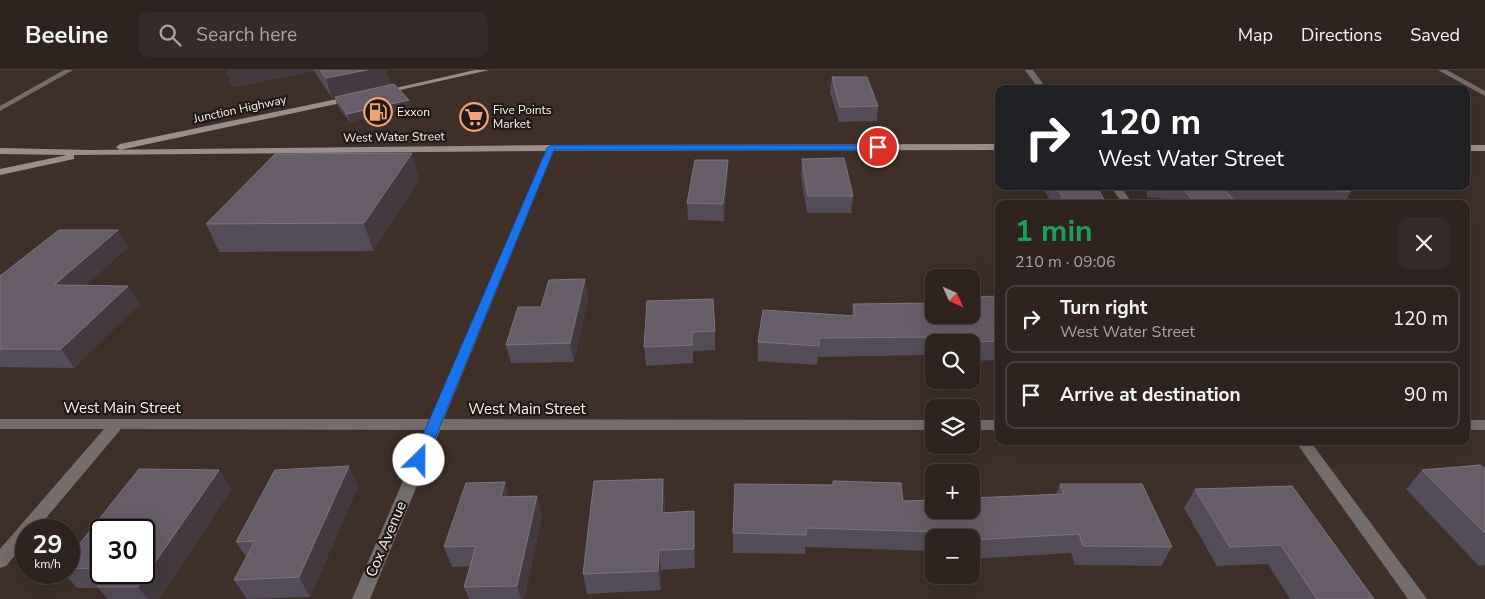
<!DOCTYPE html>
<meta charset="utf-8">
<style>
:root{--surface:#2e231f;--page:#362b28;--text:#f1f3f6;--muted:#a7a4a4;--line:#49403d}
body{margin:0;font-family:"Nunito Sans",sans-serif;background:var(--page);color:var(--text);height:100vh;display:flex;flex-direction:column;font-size:19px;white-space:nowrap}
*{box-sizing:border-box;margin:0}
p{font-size:16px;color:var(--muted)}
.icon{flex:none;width:28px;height:28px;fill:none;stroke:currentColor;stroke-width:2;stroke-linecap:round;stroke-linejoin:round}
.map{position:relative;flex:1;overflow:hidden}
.drawer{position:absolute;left:995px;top:130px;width:475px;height:245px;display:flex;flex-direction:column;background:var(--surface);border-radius:10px;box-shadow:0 5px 20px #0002,0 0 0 1px var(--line)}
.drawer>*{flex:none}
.guide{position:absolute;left:995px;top:15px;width:475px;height:105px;border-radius:10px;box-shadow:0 5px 20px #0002,0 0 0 1px var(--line);background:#202124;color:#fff;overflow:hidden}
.needle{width:32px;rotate:135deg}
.controls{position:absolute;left:925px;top:199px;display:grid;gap:10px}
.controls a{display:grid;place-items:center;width:55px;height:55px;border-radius:10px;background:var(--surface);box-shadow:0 5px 20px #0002,0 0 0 1px var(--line);font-size:25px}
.speed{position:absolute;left:15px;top:449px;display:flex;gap:10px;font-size:25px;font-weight:700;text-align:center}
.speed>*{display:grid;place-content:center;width:65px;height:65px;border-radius:50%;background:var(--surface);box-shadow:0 5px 20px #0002,0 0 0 1px var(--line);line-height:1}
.speed small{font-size:12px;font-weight:400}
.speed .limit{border:2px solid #111;border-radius:8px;background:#fff;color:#111}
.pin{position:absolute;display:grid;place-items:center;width:42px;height:42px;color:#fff;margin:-21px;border:2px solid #fff;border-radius:50%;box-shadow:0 1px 5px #0007}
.me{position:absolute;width:55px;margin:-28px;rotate:23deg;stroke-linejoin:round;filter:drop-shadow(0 0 4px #0008)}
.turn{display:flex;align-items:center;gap:18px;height:105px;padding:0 20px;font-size:22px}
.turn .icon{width:65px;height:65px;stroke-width:2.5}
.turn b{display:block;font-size:35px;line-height:42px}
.round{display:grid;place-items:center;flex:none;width:52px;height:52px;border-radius:10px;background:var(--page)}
.headline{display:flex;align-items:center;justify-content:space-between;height:85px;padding:0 20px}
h1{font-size:30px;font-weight:700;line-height:38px;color:#1e9e55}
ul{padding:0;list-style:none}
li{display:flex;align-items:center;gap:15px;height:68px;margin:0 10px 8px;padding:0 10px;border:2px solid var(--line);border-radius:10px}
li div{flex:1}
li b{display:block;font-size:19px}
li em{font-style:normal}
header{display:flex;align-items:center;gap:30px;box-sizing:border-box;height:70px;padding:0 25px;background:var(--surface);border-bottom:1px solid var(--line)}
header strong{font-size:24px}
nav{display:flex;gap:28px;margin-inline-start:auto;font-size:18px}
.search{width:350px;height:45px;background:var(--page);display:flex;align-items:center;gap:12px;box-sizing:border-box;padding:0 18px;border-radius:10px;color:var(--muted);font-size:19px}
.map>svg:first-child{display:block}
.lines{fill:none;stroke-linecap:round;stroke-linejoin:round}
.street{fill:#756d6c;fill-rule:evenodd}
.secondary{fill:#9b8d8c;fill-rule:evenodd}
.wall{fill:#544c58;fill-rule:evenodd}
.shaded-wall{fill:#43393f}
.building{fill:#665d68;stroke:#7d757d}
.route{fill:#1a73e8;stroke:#114b97}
.labels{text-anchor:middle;stroke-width:4.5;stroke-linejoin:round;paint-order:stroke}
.far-street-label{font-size:12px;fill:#fcf2ee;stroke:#201916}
.far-poi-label{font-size:12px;fill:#fcf2ee;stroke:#201916;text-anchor:start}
.street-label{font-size:15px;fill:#fcf2ee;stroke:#201916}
</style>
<header>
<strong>Beeline</strong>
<div class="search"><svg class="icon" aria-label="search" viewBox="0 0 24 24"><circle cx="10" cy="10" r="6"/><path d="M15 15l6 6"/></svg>Search here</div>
<nav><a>Map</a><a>Directions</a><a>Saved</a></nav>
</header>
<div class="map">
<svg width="1485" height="529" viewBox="0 0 1485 529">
<rect width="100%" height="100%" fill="#3e2f29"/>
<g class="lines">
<g class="street">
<polygon points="64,0 73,0 0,41 0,36"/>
<polygon points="1025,0 1033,0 1047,19 1039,19"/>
<polygon points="1438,0 1447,0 1485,21 1485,26"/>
<polygon points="551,75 555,78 444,349 934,350 934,360 440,360 370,529 352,529 425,360 121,359 36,460 26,460 26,472 6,496 0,498 0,479 104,359 0,359 0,349 430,349 547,78"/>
<polygon points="1110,116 1120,116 1133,134 1123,134"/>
<rect x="971" y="350" width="28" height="10"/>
<rect x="1466" y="350" width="19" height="10"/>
<polygon points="1295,371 1310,371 1427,529 1408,529"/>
</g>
<g class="secondary">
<polygon points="475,0 489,0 382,24 378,22"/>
<polygon points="352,26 355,26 355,30 120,80 116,77 120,74"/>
<polygon points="999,74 999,80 551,81 74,85 74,89 0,105 0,99 67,85 0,84 0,78 91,80 551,75"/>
<rect x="1466" y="75" width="19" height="6"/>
</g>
</g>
<g class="wall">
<polygon points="226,0 386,0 391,15 409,30 411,38 350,52 337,35 335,27 332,28 314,1 233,17"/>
<polygon points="832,7 878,36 877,51 839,52 830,22"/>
<polygon points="802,89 853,126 851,143 807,143 801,105"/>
<polygon points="728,107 724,151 688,150 687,133"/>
<polygon points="419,109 373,181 219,182 206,154"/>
<polygon points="1042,116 1096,116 1107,134 1052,134"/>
<polygon points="1147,116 1351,116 1351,121 1344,134 1174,134 1170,129 1147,127"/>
<polygon points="118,160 128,177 86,215 139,234 74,298 0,297 0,206"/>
<polygon points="585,209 588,228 574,292 511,293 506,275 541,237"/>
<polygon points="999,226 999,290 971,291 971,272 934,272 934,293 930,293 928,285 818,287 817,295 758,291 758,272 852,245 853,234 934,245"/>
<polygon points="647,231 715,261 715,280 693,281 693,293 646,296 644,277"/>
<polygon points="1485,398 1485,495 1479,496 1406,419 1422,400"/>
<path d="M139,399l80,1 12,19 -72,110h-51l-10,-11h-21l-14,-16h6v-15zM101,460h43v42h-43z"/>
<polygon points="833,411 903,431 1056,424 1060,414 1172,477 1161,496 1075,495 1071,483 971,489 971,468 934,468 934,481 805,477 805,484 733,483 733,463 833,415"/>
<polygon points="358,416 310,527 247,529 234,510 246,487 236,472"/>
<polygon points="1195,419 1374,529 1290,529 1268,494 1217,496 1184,438"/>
<polygon points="537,426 542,446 524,529 469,529 464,517 471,496 452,497 444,477 509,427"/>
<polygon points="665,428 665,443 695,461 695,498 661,500 661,520 587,524 583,504"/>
</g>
<g class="shaded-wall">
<polygon points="226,0 313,0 314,1 233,17"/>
<polygon points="367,0 386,0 391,15 332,28 326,8"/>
<polygon points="409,30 411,38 350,52 347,44"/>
<polygon points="412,83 419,109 373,181 364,153"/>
<polygon points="728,90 728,107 724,151 723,134"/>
<polygon points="118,160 128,177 66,233 54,215"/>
<polygon points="585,209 588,228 574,292 570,273"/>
<polygon points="128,216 139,234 74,298 61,279"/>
<polygon points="349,396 358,416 310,527 299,507"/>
<polygon points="219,400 231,419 159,529 148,529 138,517"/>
<polygon points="663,409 665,428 664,462 662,443"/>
<polygon points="505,412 510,432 501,427"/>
<polygon points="537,426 542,446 524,529 521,529 517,516"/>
<polygon points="694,441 695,461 695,498 694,479"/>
<polygon points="659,480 661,500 661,520 658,501"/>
</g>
<g class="building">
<polygon points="320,0 367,0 326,8"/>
<polygon points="832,7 867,7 878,36 840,37"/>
<polygon points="394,14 409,30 347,44 335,27"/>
<polygon points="412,83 364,153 206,154 275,84"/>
<polygon points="844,88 853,126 808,126 802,89"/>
<polygon points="695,90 728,90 723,134 687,133"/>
<polygon points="1056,116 1096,116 1107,134 1066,134"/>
<polygon points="1180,116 1220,116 1238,134 1197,134"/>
<polygon points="1230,116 1351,116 1351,121 1276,120"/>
<polygon points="59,160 118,160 54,215 128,216 61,279 0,279 0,206"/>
<polygon points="585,209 570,273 506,275 518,237 541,237 549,210"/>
<polygon points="999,226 999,271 968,272 934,272 934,274 931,267 819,268 819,276 758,272 763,240 855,246 853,234 934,233 934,245 971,245 971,227"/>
<polygon points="713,229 715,261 692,262 692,275 644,277 647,231"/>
<polygon points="1480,395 1484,398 1485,398 1485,463 1422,400"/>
<polygon points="349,396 299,507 234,510 255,471 236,472 275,400"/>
<polygon points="139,399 219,400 138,517 97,517 107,502 144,502 144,460 101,460 101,499 69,498 69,487"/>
<polygon points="663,409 662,443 694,441 694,479 659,480 658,501 583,504 594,411"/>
<polygon points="833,411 901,413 903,431 934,430 934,440 971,440 971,428 1064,424 1060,414 1142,414 1172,477 1083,476 1079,464 971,470 971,468 948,468 946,462 806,458 806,465 733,463 735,414 833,415"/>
<polygon points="505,412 501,427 537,426 517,516 464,517 476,476 444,477 466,413"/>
<polygon points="1292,416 1374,529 1317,529 1281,475 1230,477 1195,419"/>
</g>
<polygon class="route" points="551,75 878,75 882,77 878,80 554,80 426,390 424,394 414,394 412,390 547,78"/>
<defs>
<symbol id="fuel-ring" viewBox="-11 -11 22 22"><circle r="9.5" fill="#201916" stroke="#efa377" stroke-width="1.5"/><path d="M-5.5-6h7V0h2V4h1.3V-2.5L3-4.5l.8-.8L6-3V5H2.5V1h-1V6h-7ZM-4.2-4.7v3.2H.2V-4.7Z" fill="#efa377"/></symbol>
<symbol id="supermarket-ring" viewBox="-11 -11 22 22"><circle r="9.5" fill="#201916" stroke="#efa377" stroke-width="1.5"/><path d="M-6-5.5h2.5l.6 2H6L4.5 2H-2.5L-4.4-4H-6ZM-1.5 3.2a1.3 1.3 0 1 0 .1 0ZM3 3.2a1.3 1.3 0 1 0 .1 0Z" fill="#efa377"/></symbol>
</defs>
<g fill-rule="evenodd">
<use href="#fuel-ring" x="362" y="26" width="32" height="32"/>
<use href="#supermarket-ring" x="458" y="31" width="32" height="32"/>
</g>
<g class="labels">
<g class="far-street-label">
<text transform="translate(240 39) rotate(-12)" y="4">Junction Highway</text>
<text transform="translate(394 67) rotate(-1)" y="4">West Water Street</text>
</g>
<g class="far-poi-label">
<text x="493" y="44">Five Points<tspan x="493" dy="14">Market</tspan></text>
<text x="397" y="46">Exxon</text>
</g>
<g class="street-label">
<text x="122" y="343">West Main Street</text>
<text x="527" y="344">West Main Street</text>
<text transform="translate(386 469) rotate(-67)" y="5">Cox Avenue</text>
</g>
</g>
</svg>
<div class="controls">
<a><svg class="needle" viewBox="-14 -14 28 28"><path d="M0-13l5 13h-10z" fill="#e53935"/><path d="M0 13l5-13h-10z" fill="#a7a4a4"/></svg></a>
<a><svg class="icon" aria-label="search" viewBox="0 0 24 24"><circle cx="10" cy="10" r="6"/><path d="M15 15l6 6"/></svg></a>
<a><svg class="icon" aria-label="layers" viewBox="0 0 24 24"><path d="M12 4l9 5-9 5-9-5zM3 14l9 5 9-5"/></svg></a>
<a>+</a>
<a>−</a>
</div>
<div class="speed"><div>29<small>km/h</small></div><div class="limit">30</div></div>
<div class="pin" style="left:878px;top:77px;background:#d93025"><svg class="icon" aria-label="arrive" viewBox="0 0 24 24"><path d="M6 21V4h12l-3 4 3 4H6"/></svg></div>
<svg class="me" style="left:419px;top:390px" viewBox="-20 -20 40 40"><circle r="19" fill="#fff"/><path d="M0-13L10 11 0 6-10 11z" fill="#1a73e8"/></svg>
<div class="guide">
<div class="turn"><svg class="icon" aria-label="right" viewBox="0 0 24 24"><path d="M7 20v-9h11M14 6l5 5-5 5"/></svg><div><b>120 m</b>West Water Street</div></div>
</div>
<section class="drawer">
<div class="headline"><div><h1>1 min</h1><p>210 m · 09:06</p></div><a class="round"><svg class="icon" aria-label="close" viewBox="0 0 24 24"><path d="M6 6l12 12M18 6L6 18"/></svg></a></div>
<ul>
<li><svg class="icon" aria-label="right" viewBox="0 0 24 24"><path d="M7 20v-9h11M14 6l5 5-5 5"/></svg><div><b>Turn right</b><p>West Water Street</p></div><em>120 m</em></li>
<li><svg class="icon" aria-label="arrive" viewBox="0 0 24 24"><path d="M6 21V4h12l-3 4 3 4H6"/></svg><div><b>Arrive at destination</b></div><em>90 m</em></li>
</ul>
</section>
</div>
